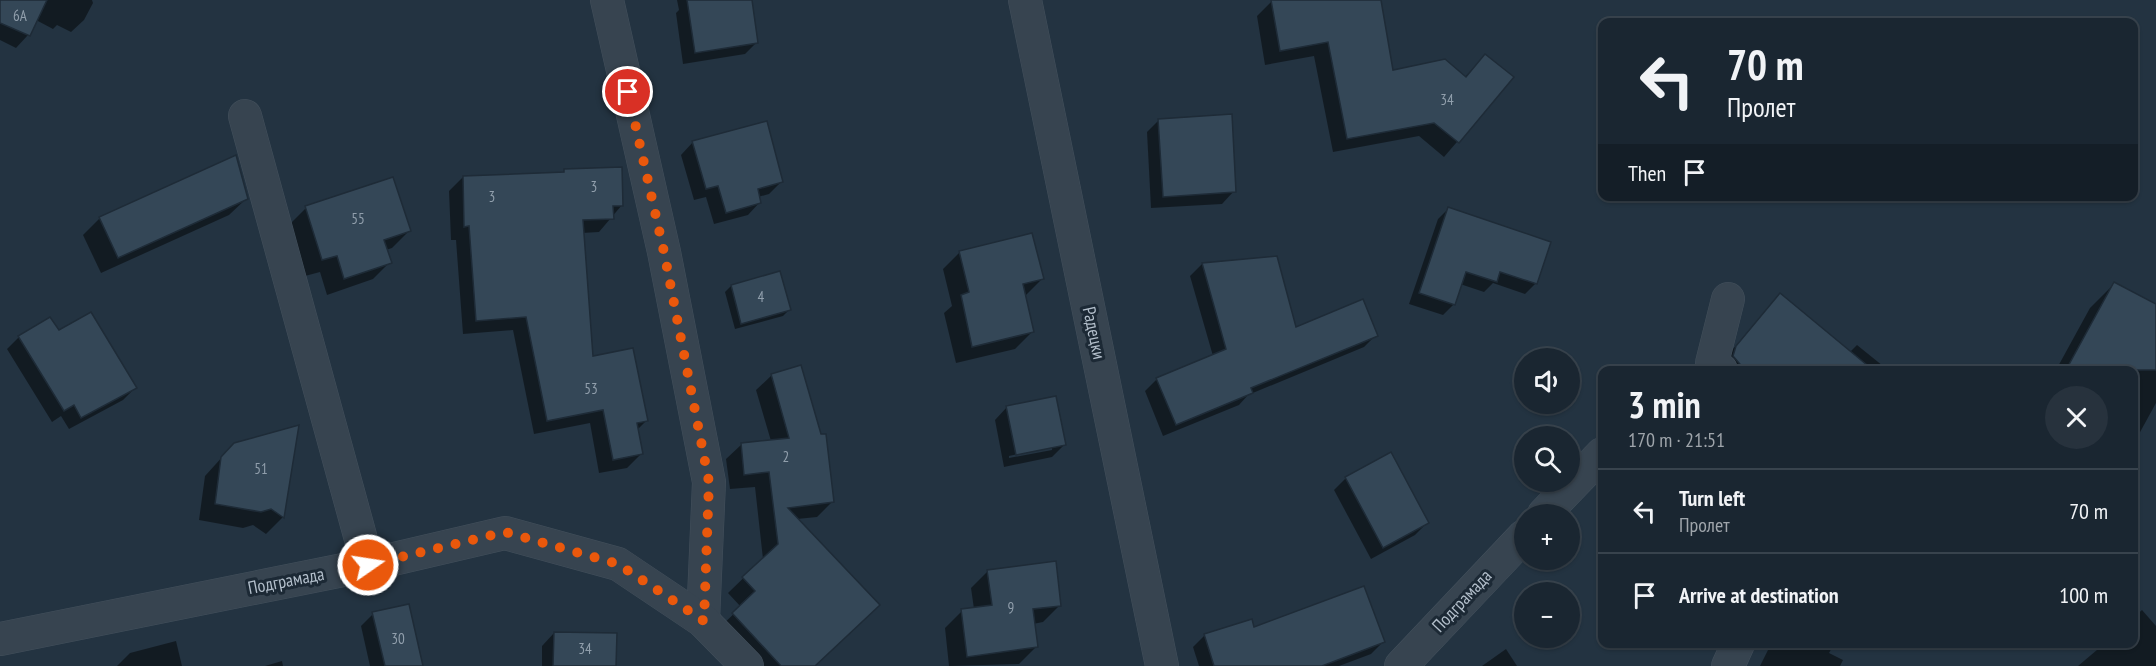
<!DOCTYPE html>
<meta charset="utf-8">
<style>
:root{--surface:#1a2631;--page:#27323d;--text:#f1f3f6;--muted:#9fa5ab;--line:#38434d}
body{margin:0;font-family:"PT Sans Narrow",sans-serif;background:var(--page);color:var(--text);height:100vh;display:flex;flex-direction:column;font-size:22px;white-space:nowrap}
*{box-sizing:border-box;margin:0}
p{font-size:20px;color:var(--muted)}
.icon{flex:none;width:33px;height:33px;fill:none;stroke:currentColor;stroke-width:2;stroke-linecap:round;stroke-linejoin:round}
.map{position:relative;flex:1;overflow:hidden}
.sheet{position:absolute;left:1598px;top:366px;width:540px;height:282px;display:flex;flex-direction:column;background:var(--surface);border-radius:12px;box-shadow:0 2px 4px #0004,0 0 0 2px var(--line)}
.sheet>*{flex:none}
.banner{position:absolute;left:1598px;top:18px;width:540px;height:183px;border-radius:12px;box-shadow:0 2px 4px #0004,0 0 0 2px var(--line);background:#1a2631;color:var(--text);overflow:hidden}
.fabs{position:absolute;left:1514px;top:348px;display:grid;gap:12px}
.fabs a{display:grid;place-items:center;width:66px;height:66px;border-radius:50%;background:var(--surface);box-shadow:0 2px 4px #0004,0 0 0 2px var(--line);font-size:30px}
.pin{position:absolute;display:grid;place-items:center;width:51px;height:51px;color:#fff;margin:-26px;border:3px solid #fff;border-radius:50%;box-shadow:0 2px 6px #0007}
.me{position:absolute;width:66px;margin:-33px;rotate:77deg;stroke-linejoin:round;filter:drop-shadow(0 0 4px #0008)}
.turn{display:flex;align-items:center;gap:21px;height:126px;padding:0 30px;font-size:27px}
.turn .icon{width:78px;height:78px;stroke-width:2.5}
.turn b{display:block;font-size:42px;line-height:51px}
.then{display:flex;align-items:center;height:57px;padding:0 30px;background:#0003;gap:12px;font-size:22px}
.round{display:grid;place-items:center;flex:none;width:63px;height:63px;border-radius:32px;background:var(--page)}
.summary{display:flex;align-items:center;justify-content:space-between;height:102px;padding:0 30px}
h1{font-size:36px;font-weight:800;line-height:45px}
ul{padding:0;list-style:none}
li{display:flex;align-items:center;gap:18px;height:84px;padding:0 30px;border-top:2px solid var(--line)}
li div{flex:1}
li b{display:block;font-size:22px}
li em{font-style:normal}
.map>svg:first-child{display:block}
.shadow{fill:#0007;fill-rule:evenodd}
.building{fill:#344757;stroke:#1e2b37;stroke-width:1.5}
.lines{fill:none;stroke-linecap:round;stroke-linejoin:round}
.minor-casing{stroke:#43505c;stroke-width:34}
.minor{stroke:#374450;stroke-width:33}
.route{stroke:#ea580c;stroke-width:10;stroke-dasharray:0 18}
.labels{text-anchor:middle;stroke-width:6;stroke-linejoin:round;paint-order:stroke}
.number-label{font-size:15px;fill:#919fac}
.street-label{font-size:18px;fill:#b3bfcb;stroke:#1c2935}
</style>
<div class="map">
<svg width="2156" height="666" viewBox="0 0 2156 666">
<rect width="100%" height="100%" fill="#233341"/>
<g class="shadow">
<polygon points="0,0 92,0 93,3 84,20 71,32 57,25 53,29 36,20 28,35 16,48 0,40"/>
<polygon points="677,0 750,0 757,42 745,54 683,64 676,13 679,10"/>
<polygon points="1281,0 1379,0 1392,71 1464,78 1485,56 1512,78 1444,157 1419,136 1333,152 1314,56 1265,65 1257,16 1271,2"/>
<polygon points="1159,120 1234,191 1222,204 1151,208 1147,132"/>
<polygon points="693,142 782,181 769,194 758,197 760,202 748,215 714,224 706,197 694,200 681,155"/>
<polygon points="565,171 622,205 599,232 582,233 592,358 646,421 637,430 641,454 627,468 599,473 590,423 534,434 513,330 463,334 456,240 451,240 449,191 463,177 561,174"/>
<polygon points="247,198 229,215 101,273 83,235 100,218"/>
<polygon points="306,208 409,231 392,248 386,250 390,262 373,279 327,295 320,272 305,276 289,225"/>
<polygon points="1449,208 1536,283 1525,294 1493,283 1484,292 1460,284 1454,304 1443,315 1409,304 1438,219"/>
<polygon points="960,252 1042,279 1025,296 1032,332 1015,349 956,363 944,313 952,306 943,269"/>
<polygon points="1202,264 1296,329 1376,335 1364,347 1248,395 1239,405 1163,436 1145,391 1157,379 1213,356 1190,276"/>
<polygon points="2114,284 2156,306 2156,403 2133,445 2133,370 2056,370 2090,308"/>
<polygon points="731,286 790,309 783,316 735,329 725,292"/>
<polygon points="1780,295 1849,353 1857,345 1888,370 1718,370 1719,365"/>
<polygon points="59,332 135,388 123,400 69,429 61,416 52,422 7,349 19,337"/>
<polygon points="772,375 832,502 817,517 797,519 814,666 752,666 718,629 741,607 728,593 763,559 755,487 730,489 726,459 742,444 771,441 756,390"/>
<path d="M1007,407l57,38 -12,12 -48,10 -9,-47zM1052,447v3l-43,8v-2z"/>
<polygon points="297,427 283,517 266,534 253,525 243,528 199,520 205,476 234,444"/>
<polygon points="1346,478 1427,523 1415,535 1371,559 1334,490"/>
<polygon points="988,571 1060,605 1043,622 1033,624 1036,647 1019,664 949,666 945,628 962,611 974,609 971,588"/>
<polygon points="2142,610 2156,626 2156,666 2078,666 2104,644 2133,644 2133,618"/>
<polygon points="373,614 422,666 370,666 361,626"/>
<polygon points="1253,629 1384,641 1371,654 1339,666 1199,666 1193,647 1205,635"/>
<polygon points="554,633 614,666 542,666 542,646"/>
<polygon points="176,641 182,666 117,666 130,653"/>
<polygon points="1760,644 1834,644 1829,653 1843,660 1840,666 1760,666 1769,648"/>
<polygon points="1506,649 1517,666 1482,666"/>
<polygon points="282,661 283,666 265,666"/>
</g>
<g class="building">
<polygon points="0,0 47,0 30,36 0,23"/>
<polygon points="687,0 752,0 758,43 695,53"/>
<polygon points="1271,0 1381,0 1393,70 1445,59 1466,77 1485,54 1514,77 1459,143 1434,123 1347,139 1328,42 1280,51"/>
<polygon points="1232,114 1236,192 1163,197 1158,119"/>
<polygon points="767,121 783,182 758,189 761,203 726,213 718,186 706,189 692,141"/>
<polygon points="236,155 248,199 118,258 99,217"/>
<polygon points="622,167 623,206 613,206 614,219 583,220 593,356 633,348 648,421 637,423 643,454 613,460 603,410 547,421 526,317 476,321 469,226 464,227 463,176 564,172 564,169"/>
<polygon points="393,177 411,231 384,240 392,263 344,279 337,256 322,260 305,206"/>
<polygon points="1448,207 1551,242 1537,284 1500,272 1497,282 1466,272 1455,305 1419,293"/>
<polygon points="1032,233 1044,279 1023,284 1034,332 972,347 961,295 969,292 959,251"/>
<polygon points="1277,256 1296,327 1363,299 1378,336 1251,388 1253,393 1176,425 1156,378 1226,349 1202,263"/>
<polygon points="780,271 791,310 741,324 731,285"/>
<polygon points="2114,282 2156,304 2156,370 2066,370"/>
<polygon points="1780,293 1873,370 1745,370 1733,356 1736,346"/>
<polygon points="91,312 137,388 81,418 74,405 64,411 18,336 50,317 59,330"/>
<polygon points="801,365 821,434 826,434 834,502 788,508 880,605 815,666 781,666 732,613 755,591 742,577 778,544 769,472 744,475 741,443 789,438 771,374"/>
<polygon points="1056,396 1066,445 1016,455 1006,406"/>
<polygon points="299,425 284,518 271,509 261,512 215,504 221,457 234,443"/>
<polygon points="1391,452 1429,523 1383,548 1345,477"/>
<polygon points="1056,561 1061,606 1033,609 1038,647 967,657 961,609 992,605 987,570"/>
<polygon points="1364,586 1385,642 1322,666 1214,666 1204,634 1252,619 1254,627"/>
<polygon points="409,604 423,666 385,666 372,612"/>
<polygon points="554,632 617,633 616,666 553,666"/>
</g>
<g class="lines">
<defs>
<g id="minor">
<polyline points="607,0 664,252 709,482 703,621"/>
<polyline points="1025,0 1162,666"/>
<polyline points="245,116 368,565"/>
<polyline points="1721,370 1712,363 1728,299"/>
<polyline points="1544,514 1602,454"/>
<polyline points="0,639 368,565 505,533 618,564 703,621 747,666"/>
<polyline points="1401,666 1524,536"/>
<polyline points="1728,666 1738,644"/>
</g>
</defs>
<use href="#minor" class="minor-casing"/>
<use href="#minor" class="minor"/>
</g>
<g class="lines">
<polyline class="route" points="368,565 505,532 618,564 704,621 709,482 664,252 628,92"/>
</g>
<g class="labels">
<g class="number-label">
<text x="20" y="21">6А</text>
<text x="1447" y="105">34</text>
<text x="594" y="192">3</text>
<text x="492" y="202">3</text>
<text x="358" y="224">55</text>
<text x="761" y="302">4</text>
<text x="591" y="394">53</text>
<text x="786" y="462">2</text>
<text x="261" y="474">51</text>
<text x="1011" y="613">9</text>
<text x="398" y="644">30</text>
<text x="585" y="654">34</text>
</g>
<g class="street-label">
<text transform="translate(1094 333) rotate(78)" y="6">Радецки</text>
<text transform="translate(286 581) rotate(-11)" y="6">Подграмада</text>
<text transform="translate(1462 601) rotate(-47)" y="6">Подграмада</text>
</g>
</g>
</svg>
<div class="fabs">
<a><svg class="icon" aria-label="sound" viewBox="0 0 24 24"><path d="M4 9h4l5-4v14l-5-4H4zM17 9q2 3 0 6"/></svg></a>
<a><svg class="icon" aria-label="search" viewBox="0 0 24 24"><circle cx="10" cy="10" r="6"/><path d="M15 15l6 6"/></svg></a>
<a>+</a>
<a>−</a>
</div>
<div class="pin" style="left:628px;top:92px;background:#d93025"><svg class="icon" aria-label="arrive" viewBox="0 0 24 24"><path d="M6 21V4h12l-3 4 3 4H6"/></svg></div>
<svg class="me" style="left:368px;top:565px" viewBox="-20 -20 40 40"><circle r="17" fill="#ea580c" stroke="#fff" stroke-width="3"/><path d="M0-11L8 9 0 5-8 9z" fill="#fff"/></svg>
<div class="banner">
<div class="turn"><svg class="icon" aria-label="left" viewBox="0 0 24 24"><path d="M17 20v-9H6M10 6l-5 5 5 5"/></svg><div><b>70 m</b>Пролет</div></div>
<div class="then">Then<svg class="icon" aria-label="arrive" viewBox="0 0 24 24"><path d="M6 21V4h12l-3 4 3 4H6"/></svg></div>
</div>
<section class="sheet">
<div class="summary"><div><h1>3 min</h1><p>170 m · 21:51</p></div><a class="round"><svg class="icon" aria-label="close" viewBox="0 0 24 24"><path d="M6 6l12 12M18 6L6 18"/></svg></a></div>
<ul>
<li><svg class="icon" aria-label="left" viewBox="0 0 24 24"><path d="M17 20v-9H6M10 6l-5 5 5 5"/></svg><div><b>Turn left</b><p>Пролет</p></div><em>70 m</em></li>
<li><svg class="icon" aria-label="arrive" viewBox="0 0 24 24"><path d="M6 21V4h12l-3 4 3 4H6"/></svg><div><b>Arrive at destination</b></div><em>100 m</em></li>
</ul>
</section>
</div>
